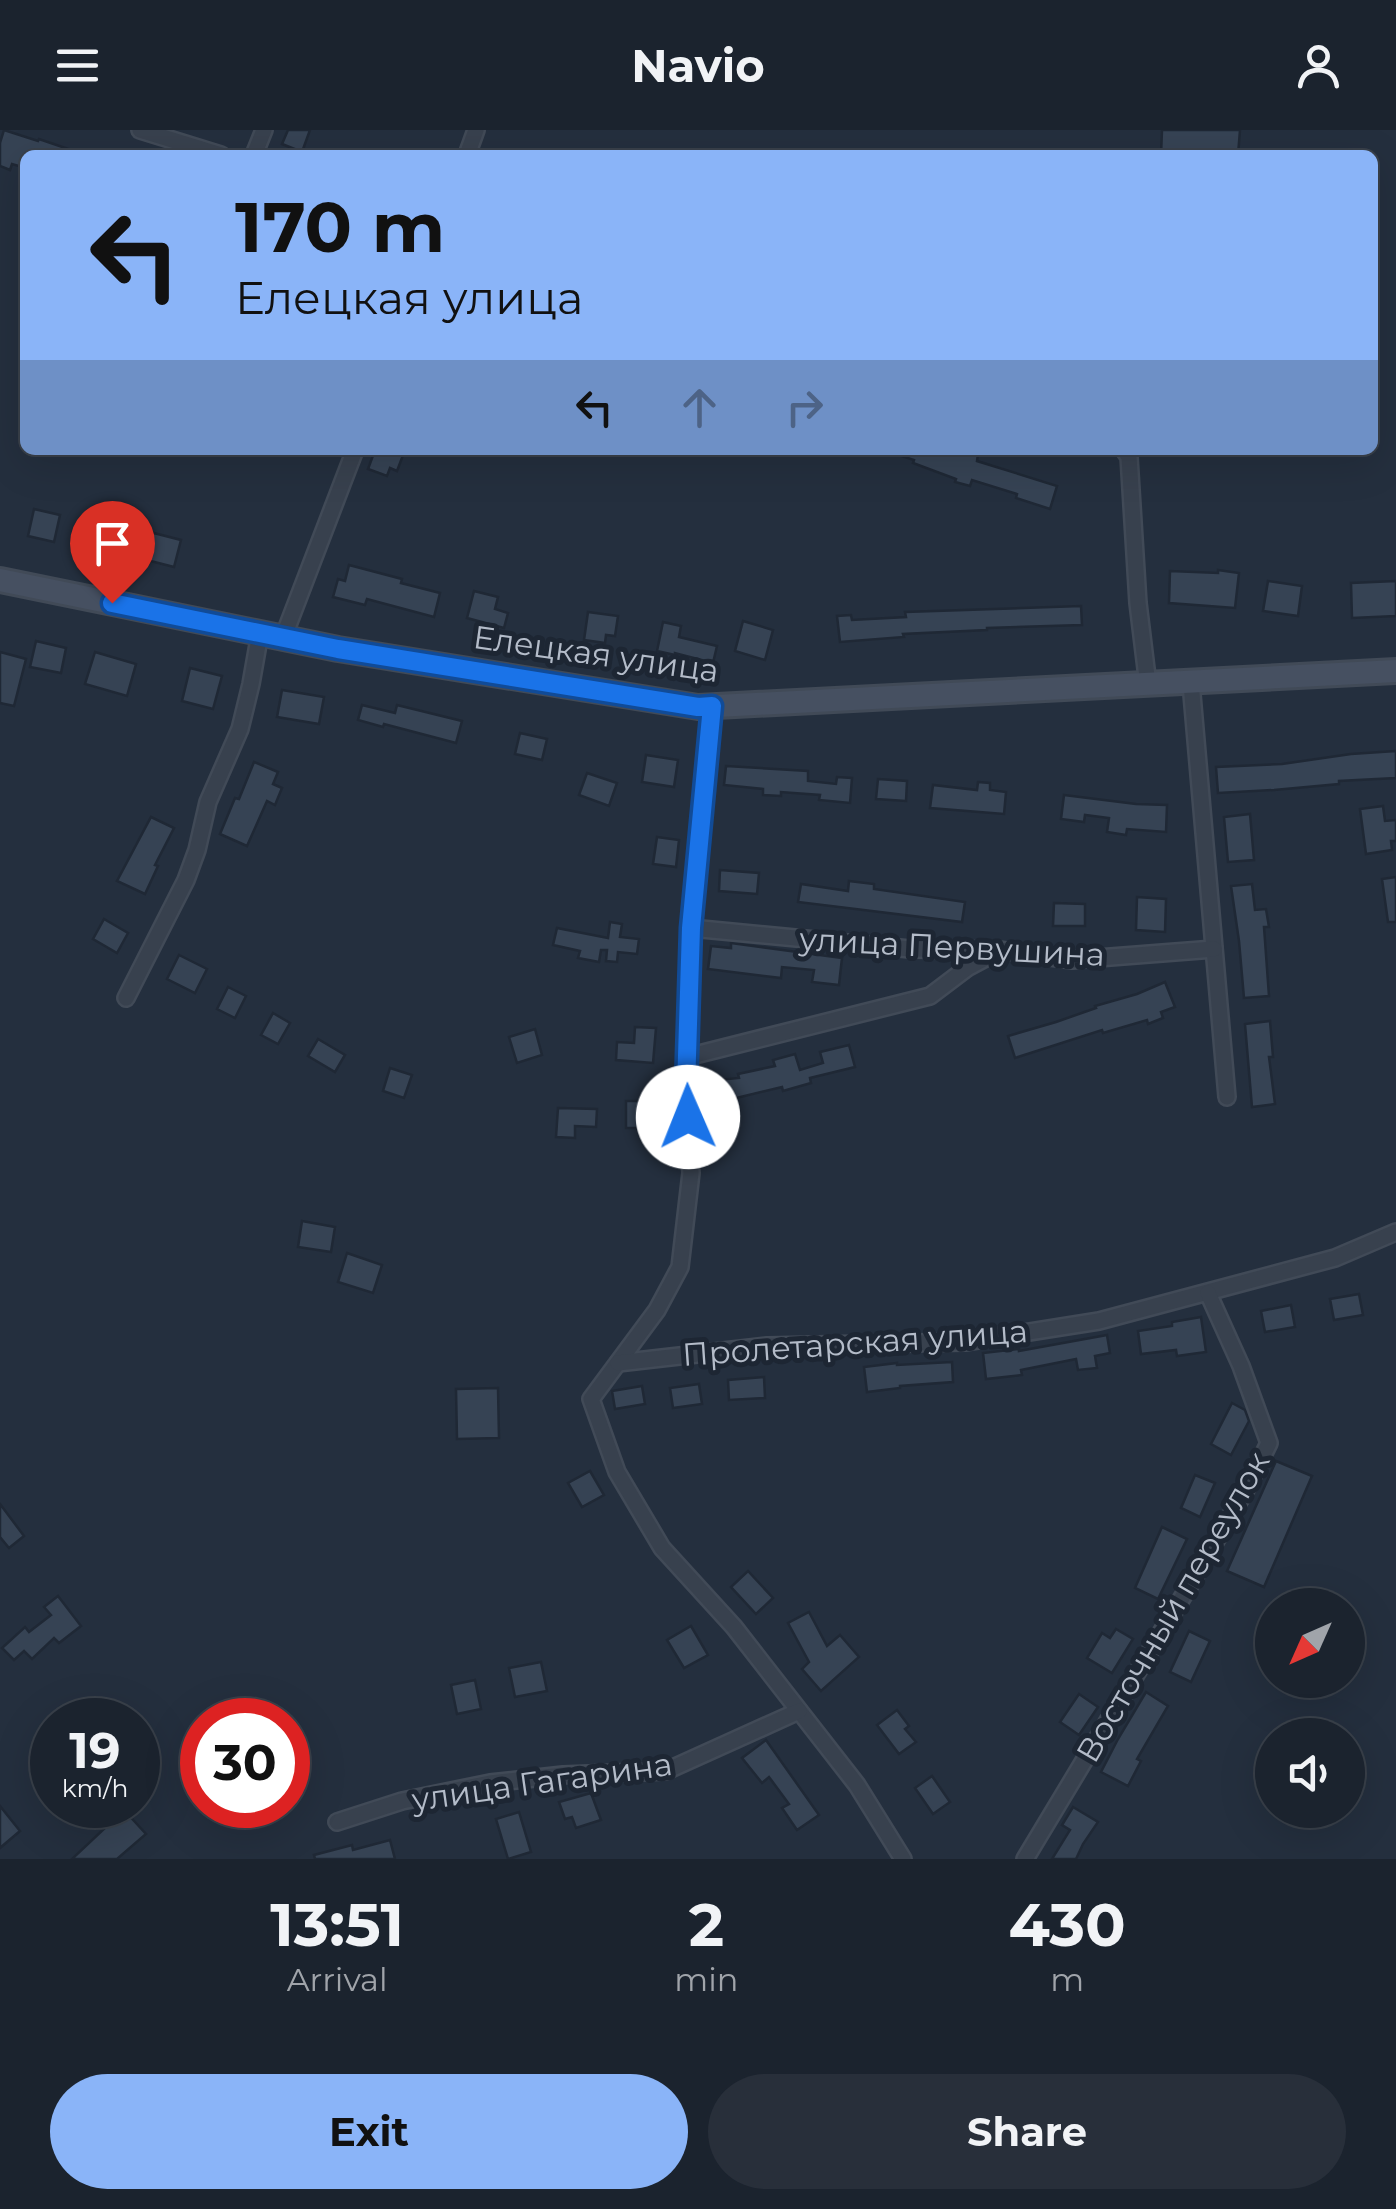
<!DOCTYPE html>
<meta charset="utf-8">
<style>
:root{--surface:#1b232e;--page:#282f3a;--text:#f1f3f6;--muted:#a0a4aa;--line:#39404a;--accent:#8ab4f8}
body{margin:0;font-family:Montserrat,sans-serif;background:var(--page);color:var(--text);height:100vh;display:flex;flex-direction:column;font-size:38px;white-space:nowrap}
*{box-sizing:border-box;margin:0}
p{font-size:32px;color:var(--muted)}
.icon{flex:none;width:55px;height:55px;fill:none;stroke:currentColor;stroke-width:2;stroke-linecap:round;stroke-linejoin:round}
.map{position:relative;height:1729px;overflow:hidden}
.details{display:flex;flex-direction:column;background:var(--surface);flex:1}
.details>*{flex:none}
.hud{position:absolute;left:20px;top:20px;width:1358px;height:305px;border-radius:15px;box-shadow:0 10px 40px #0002,0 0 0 2px var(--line);background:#8ab4f8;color:#111;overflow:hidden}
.needle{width:65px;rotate:225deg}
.buttons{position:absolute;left:1255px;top:1458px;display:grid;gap:20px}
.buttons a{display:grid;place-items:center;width:110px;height:110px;border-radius:50%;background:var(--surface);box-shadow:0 10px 40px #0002,0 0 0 2px var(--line);font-size:50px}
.speed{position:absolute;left:30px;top:1568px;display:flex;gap:20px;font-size:50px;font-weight:700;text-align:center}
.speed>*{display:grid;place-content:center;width:130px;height:130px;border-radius:50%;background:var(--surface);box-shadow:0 10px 40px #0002,0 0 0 2px var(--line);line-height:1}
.speed small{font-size:25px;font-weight:400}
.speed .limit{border:15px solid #d22;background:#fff;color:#111}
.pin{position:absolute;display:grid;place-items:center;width:85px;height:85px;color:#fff;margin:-102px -42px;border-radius:50% 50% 50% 0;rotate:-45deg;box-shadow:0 0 10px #0007}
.pin .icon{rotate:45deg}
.me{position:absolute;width:110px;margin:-55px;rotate:359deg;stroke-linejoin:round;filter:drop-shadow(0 0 8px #0008)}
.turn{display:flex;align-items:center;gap:35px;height:210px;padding:0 50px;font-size:45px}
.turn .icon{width:130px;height:130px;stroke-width:2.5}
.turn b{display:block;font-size:70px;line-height:85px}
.lanes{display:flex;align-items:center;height:95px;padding:0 50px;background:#0003;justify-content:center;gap:50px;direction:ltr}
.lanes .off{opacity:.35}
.eta{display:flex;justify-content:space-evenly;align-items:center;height:170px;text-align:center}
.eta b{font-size:60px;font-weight:700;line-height:70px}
.button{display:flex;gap:20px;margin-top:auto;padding:20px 50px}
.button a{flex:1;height:115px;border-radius:60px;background:var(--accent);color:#111;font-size:40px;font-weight:700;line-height:115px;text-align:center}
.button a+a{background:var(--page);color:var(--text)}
header{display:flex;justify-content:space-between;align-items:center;height:130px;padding:0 50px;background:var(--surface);font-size:45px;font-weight:700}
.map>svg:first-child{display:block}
.building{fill:#364354;stroke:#1f2835;stroke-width:2.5}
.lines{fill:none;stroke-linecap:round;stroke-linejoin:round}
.minor-casing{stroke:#414a57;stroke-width:20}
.secondary-casing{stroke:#414a57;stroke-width:28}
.minor{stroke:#38414e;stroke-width:15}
.secondary{stroke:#465061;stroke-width:22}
.route-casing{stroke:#114b97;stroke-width:25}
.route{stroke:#1a73e8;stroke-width:18}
.labels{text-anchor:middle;stroke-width:10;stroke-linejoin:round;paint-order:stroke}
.street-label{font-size:32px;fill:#b4bcc9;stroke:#1d2633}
</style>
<header><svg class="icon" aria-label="menu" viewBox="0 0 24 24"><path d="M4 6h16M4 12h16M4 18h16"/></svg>Navio<svg class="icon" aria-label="person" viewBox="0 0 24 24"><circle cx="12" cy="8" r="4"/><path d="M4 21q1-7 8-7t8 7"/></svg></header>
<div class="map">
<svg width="1396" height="1729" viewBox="0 0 1396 1729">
<rect width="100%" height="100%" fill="#242f3e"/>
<g class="building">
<polygon points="4,0 38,11 39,9 80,23 80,25 25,25 22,37 12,34 10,40 0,36 0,13"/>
<polygon points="288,0 310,0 302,22 282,14"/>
<polygon points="1162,0 1240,0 1238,25 1161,25"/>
<polygon points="375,320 405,320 397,341 390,338 387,346 368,339"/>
<polygon points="890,320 951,320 963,325 965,320 978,324 977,331 1057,356 1050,379 1016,368 1017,364 972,350 970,356 955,352 956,349 913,333 914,330 890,322"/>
<polygon points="34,379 60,385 54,412 28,406"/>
<polygon points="99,389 181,410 174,437 131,426 132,423 93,414"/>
<polygon points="349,435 402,449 401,453 440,463 434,487 367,469 365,475 333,467 338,449 345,451"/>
<polygon points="1218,440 1239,443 1235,478 1169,473 1170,441 1218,443"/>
<polygon points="1268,451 1302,456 1298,486 1263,481"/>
<polygon points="1396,451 1396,486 1352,488 1351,453"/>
<polygon points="474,461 498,467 495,479 508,483 504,498 467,488"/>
<polygon points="1081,476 1082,495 987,498 987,500 903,504 904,507 840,512 837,486 851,485 852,490 906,487 905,482"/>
<polygon points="588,482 618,486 615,506 606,505 605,513 584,510"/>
<polygon points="743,491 773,500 765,530 735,521"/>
<polygon points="663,492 681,496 679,507 717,516 713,533 675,523 675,525 657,521"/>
<polygon points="36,511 66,518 61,543 30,537"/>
<polygon points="0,522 26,529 14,576 0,573"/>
<polygon points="95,522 136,534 127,566 85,554"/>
<polygon points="190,538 222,546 213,579 182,571"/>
<polygon points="282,560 324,567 319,594 277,587"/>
<polygon points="362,575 395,583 397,575 462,591 456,613 384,594 383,597 358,590"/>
<polygon points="520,603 547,609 542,630 515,624"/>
<polygon points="1396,621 1396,648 1339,651 1339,654 1274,660 1218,663 1216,637 1282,634 1351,624"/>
<polygon points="646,625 678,630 674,657 642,652"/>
<polygon points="254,632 278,642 273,654 282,658 275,675 267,671 247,716 220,704 235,668 239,669"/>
<polygon points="726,636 808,641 808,651 836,654 837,647 852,648 850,673 819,670 820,665 781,662 781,666 763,665 763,659 724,655"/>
<polygon points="587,643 617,653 609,676 579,665"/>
<polygon points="878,649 907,651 906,671 876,669"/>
<polygon points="978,652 990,653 990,660 1006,662 1004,684 930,678 933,655 977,660"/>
<polygon points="1064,665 1136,674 1167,675 1166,702 1127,699 1126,705 1107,702 1109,688 1085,685 1084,692 1061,689"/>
<polygon points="1383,676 1385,691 1396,690 1396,711 1391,711 1392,720 1366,724 1360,679"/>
<polygon points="1250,684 1254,730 1228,732 1224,687"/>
<polygon points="151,687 174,698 155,735 158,736 145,764 117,751"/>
<polygon points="657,707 679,710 676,737 653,734"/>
<polygon points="720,740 759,743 757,764 719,761"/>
<polygon points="1396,747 1396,792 1388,792 1382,749"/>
<polygon points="849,751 874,754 874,759 965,772 962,792 798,772 801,754 848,761"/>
<polygon points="1252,754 1255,780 1266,779 1269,797 1264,797 1269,866 1244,868 1239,811 1231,756"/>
<polygon points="1137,767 1166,769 1165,802 1136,800"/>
<polygon points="1054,773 1085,774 1085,796 1053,796"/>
<polygon points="104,789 128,803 117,823 93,809"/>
<polygon points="610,792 622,794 620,807 639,809 637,824 618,822 617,832 606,831 607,820 601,820 599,832 578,828 580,821 553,815 557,798 608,808"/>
<polygon points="731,813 842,828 839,855 812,852 814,840 782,837 781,848 708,839 711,816 731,818"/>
<polygon points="179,825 207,839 195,863 167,849"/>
<polygon points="1165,852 1175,877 1161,882 1163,888 1148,894 1147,890 1103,903 1102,900 1015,928 1008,906 1056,892 1096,878 1095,876 1137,864"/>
<polygon points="228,857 246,866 235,888 217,879"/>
<polygon points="273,883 290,893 278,914 261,905"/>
<polygon points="1270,891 1273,927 1269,927 1275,974 1252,977 1245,894"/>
<polygon points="635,897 656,898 653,933 616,930 617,912 634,913"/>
<polygon points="535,899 542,925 517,933 509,907"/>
<polygon points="318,909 345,925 335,942 308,926"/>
<polygon points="849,915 855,937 810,948 811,953 783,961 782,957 728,970 728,973 718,974 719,984 701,985 697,952 739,948 738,944 775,936 773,930 795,924 800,940 823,933 820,922"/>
<polygon points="390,938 412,945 404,968 383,961"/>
<rect x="626" y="971" width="37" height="27"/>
<polygon points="558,978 597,979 596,997 575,996 575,1008 556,1007"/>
<polygon points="302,1091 335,1097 331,1122 298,1117"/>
<polygon points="347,1123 382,1135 373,1163 338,1152"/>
<polygon points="1359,1164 1363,1185 1334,1190 1330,1169"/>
<polygon points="1291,1175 1295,1197 1265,1202 1261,1181"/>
<polygon points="1201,1187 1206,1222 1177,1226 1176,1220 1141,1224 1138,1201 1172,1196 1172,1192"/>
<polygon points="1107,1205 1110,1223 1095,1226 1097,1238 1078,1240 1076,1229 1021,1240 1022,1245 986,1249 983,1223 1019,1219 1019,1221"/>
<polygon points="952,1232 953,1252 900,1256 900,1258 867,1262 864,1237 897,1233 897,1235"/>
<polygon points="764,1247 765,1268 729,1270 728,1250"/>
<polygon points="699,1254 702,1274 673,1278 670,1258"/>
<polygon points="642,1256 645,1274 615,1279 612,1261"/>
<polygon points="498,1258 499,1308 457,1309 456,1259"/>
<polygon points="1232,1273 1245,1280 1249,1291 1231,1325 1211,1314"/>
<polygon points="1276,1331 1312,1346 1264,1457 1227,1441"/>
<polygon points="590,1341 604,1365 582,1377 568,1353"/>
<polygon points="1195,1345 1215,1353 1200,1387 1181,1378"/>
<polygon points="0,1374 24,1406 9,1418 0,1407"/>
<polygon points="1162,1397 1187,1409 1158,1469 1135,1458"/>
<polygon points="748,1441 773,1468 756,1484 731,1457"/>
<polygon points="58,1466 81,1496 59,1513 54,1508 32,1529 24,1521 14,1530 2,1518 25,1497 29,1502 51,1485 44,1477"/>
<polygon points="809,1482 827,1516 840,1505 859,1527 821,1561 802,1539 809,1532 788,1493"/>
<polygon points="691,1496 708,1525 684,1538 667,1510"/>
<polygon points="1116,1499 1133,1509 1112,1543 1087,1528 1102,1503 1110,1508"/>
<polygon points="1189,1501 1210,1511 1191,1552 1170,1542"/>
<polygon points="541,1532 547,1561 515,1567 509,1538"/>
<polygon points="475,1550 481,1579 457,1584 451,1555"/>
<polygon points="1146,1562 1168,1576 1137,1629 1141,1631 1128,1656 1101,1642 1118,1609"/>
<polygon points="1079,1564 1098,1577 1079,1605 1060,1592"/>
<polygon points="897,1580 909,1596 905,1599 916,1612 899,1624 877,1595"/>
<polygon points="766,1610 819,1685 797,1700 782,1678 789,1674 769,1647 762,1653 742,1628"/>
<polygon points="932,1646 950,1672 933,1684 915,1658"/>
<polygon points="591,1663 601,1690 576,1698 572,1687 565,1689 559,1672"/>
<polygon points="0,1676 20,1701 0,1718"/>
<polygon points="1073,1677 1098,1692 1083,1714 1076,1729 1052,1729 1070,1700 1062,1695"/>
<polygon points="124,1680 146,1704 117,1729 72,1729"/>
<polygon points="519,1682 531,1722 508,1729 496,1689"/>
<polygon points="390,1710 395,1729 315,1729 314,1725 352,1715 353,1720"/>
</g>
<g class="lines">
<defs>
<g id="minor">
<polyline points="140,0 221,25"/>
<polyline points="254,25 264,0"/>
<polyline points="467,25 476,0"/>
<polyline points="1124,320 1129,327 1138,473 1148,555"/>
<polyline points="283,508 355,320"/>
<polyline points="1191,553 1227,967"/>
<polyline points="713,576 691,798 685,958 691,1043 680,1137 657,1180 591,1269 617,1342 662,1418 734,1497 857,1655 903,1729"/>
<polyline points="691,798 910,819 999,820 1072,830 1214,819"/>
<polyline points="126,868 186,750 197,720 208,672 240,599 251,554 260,503"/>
<polyline points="687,927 930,866 967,838 997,822"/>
<polyline points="618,1233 767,1216 965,1212 1099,1191 1335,1128 1396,1102"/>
<polyline points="337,1692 402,1671 490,1653 563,1645 666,1641 799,1581"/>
<polyline points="1025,1729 1188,1458 1248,1356 1269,1313 1241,1236 1208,1163"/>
</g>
<polyline id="secondary" points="0,450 338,519 698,577 1396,541"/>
</defs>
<use href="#minor" class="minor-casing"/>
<use href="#secondary" class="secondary-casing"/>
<use href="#minor" class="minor"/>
<use href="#secondary" class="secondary"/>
</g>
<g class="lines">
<defs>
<polyline id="route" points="112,473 338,519 698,577 712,576 691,798 686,958 688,987"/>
</defs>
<use href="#route" class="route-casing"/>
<use href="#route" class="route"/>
</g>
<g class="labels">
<g class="street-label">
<text transform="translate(596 524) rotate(8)" y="11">Елецкая улица</text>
<text transform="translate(952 817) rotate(3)" y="11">улица Первушина</text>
<text transform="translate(855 1213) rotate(-4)" y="11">Пролетарская улица</text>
<text transform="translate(1173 1477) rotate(-60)" y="11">Восточный переулок</text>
<text transform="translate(542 1652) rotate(-8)" y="11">улица Гагарина</text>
</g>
</g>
</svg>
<div class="buttons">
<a><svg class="needle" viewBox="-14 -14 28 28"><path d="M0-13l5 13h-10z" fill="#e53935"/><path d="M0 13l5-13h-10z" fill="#a0a4aa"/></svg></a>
<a><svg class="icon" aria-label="sound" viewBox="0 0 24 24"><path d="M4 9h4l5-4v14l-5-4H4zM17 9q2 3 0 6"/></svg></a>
</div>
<div class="speed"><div>19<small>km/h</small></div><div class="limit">30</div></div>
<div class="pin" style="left:112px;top:473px;background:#d93025"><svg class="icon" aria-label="arrive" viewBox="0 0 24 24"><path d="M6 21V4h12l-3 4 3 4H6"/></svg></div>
<svg class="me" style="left:688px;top:987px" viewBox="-20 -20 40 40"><circle r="19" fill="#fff"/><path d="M0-13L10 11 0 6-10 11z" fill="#1a73e8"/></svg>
<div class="hud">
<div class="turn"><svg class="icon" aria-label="left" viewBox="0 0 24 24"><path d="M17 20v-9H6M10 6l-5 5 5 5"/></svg><div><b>170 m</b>Елецкая улица</div></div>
<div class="lanes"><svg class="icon" aria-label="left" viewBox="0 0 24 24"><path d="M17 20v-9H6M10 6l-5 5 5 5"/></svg><svg class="icon off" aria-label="ahead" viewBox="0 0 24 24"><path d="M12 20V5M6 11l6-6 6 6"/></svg><svg class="icon off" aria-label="right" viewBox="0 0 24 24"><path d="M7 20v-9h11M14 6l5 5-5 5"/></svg></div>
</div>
</div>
<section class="details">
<div class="eta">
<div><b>13:51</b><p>Arrival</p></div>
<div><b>2</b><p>min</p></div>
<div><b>430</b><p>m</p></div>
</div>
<div class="button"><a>Exit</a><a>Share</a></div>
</section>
